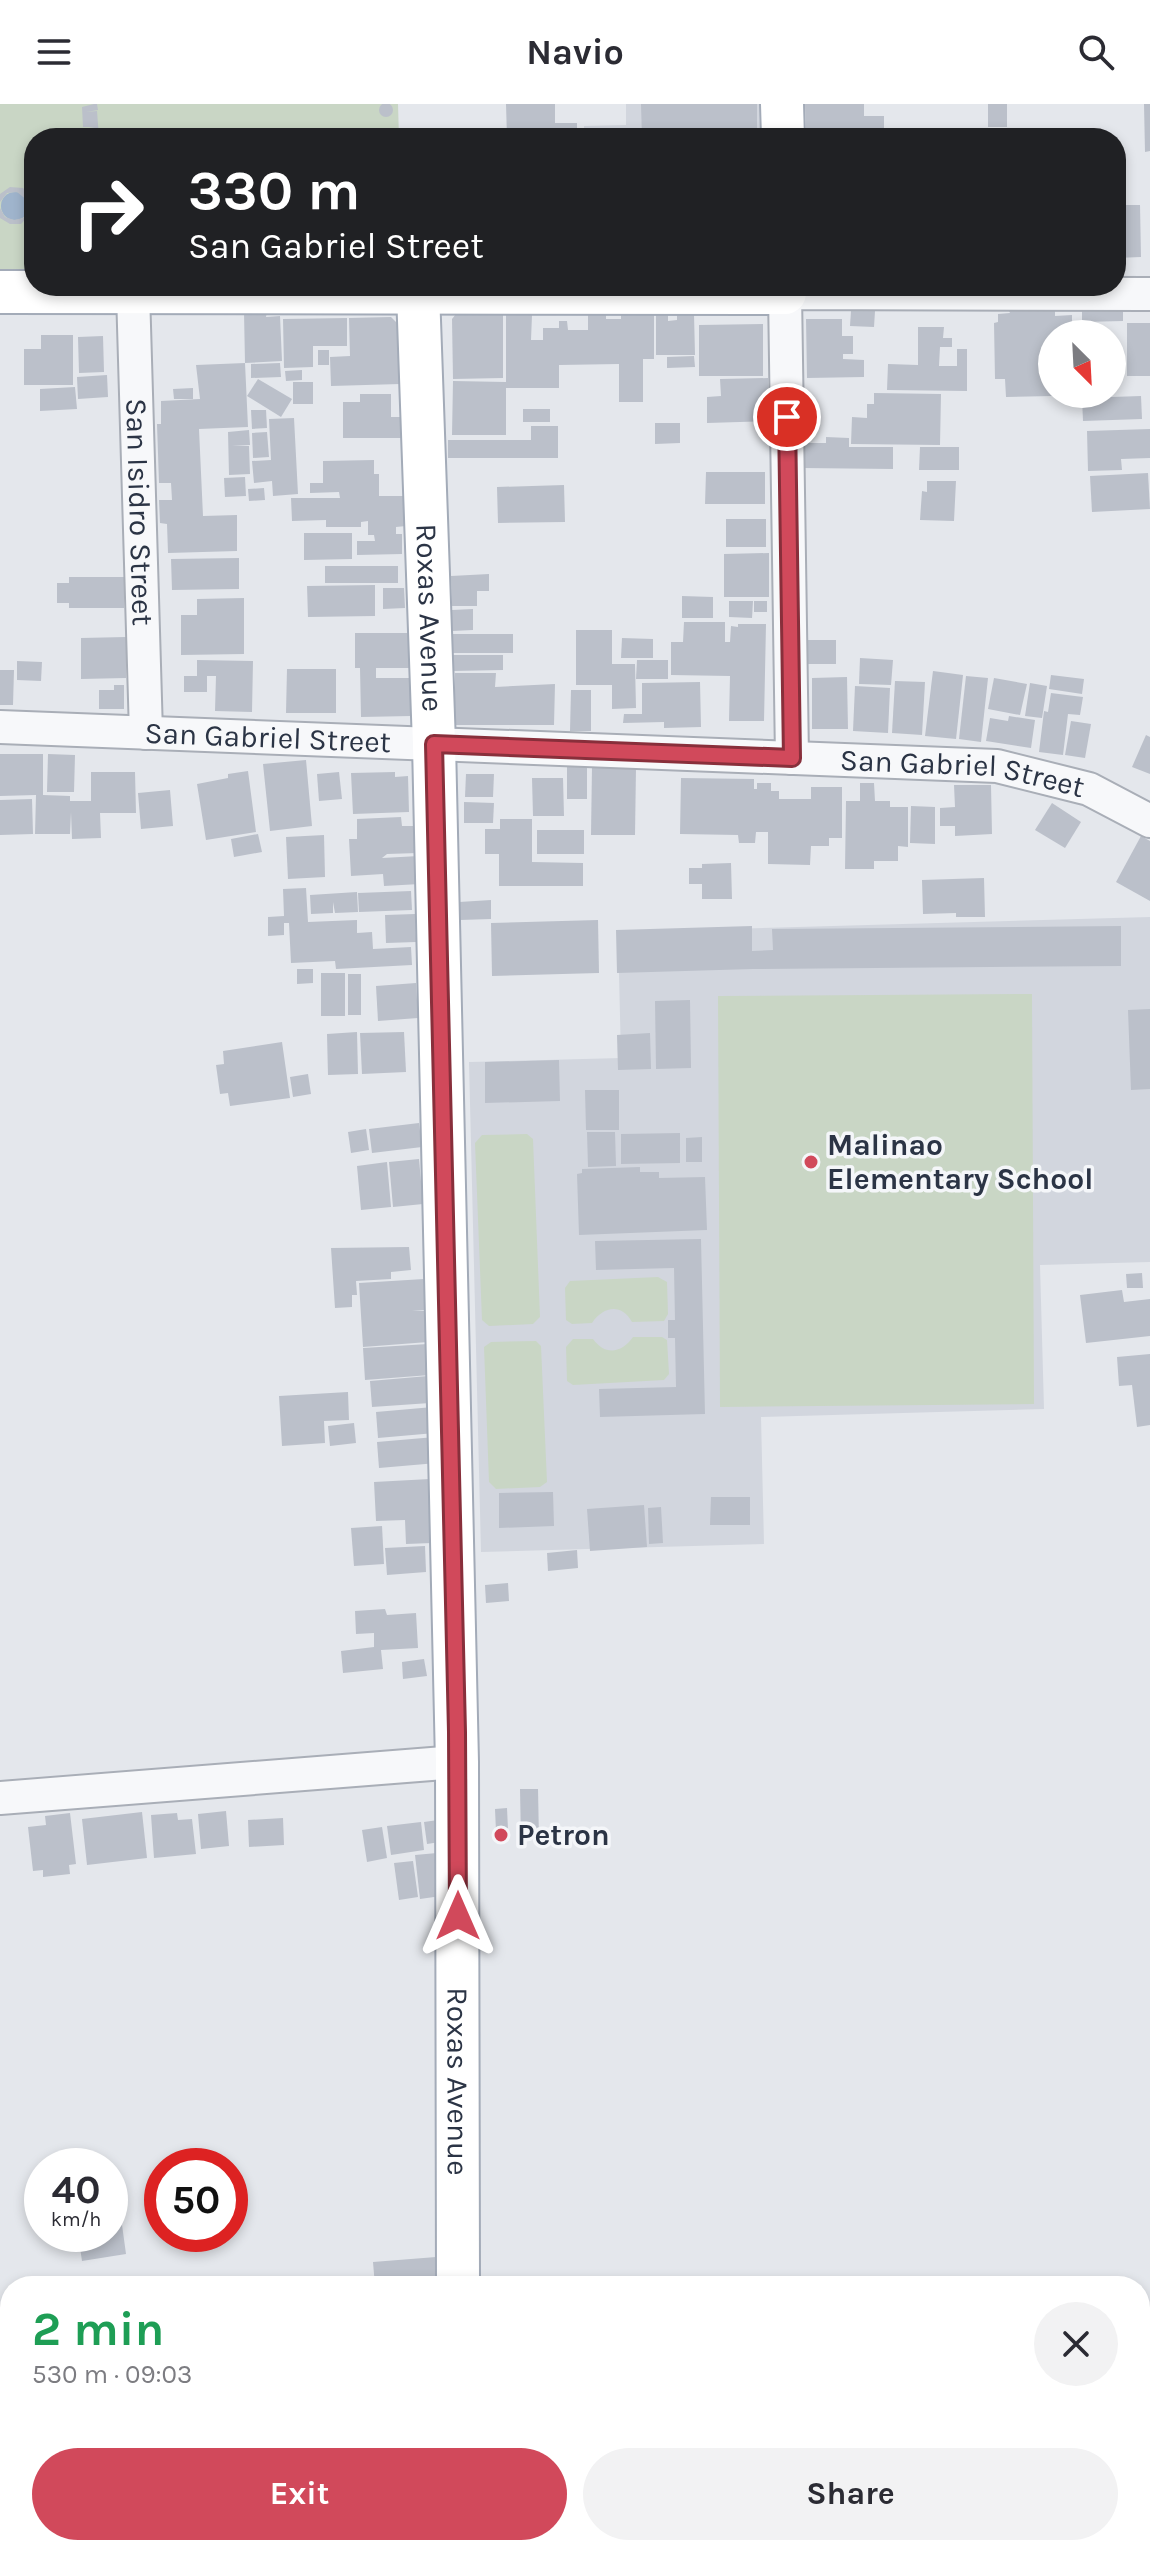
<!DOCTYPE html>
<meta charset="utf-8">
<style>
:root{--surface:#fff;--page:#f2f2f3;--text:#2b2b33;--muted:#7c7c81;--accent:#d1495b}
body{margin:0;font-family:Karla,sans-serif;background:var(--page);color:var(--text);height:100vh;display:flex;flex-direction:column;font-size:30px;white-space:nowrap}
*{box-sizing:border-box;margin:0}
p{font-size:26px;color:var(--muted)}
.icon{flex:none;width:44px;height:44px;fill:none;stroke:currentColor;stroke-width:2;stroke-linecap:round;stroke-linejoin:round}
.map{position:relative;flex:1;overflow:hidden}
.sheet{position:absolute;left:0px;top:2172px;width:1150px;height:280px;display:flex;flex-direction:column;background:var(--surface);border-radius:32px 32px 0 0;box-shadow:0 4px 12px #0003}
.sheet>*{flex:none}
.top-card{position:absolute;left:24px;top:24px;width:1102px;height:168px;border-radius:32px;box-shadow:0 4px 12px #0003;background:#202124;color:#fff;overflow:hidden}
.needle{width:52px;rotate:156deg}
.controls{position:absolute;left:1038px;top:216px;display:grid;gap:16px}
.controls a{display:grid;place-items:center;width:88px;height:88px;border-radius:50%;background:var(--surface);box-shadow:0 4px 12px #0003;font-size:40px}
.speed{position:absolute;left:24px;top:2044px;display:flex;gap:16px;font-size:40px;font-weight:700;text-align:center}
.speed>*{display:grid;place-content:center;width:104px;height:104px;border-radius:50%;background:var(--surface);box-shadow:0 4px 12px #0003;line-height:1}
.speed small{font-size:20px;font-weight:400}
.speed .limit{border:12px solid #d22;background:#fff;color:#111}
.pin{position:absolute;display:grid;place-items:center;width:68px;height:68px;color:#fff;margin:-34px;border:4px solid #fff;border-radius:50%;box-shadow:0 2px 8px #0007}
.me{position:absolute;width:88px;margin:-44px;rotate:0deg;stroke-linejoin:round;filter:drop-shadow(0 0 6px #0008)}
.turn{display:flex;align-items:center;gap:28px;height:168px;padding:0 32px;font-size:36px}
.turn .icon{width:104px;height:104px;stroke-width:2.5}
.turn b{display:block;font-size:56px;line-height:68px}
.round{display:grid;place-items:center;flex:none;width:84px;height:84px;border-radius:42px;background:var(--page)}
.overview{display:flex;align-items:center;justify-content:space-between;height:136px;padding:0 32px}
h1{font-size:48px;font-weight:700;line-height:60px;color:#1e9e55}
.cta{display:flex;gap:16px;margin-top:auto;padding:16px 32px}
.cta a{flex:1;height:92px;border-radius:48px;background:var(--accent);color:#fff;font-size:32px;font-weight:700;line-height:92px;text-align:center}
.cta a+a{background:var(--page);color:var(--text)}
header{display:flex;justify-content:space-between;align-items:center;height:104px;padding:0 32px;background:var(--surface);font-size:36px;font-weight:700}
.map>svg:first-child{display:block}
.built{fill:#d2d6de}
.green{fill:#c9d6c5}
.water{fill:#9fb4cc}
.building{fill:#bbc0ca}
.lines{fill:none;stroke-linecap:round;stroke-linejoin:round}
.minor-casing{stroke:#a9aeb7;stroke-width:36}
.major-casing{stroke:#a3abb8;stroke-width:46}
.minor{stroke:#f7f8fa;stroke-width:32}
.major{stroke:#fff;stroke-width:42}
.route-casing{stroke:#882f3b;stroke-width:20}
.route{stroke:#d1495b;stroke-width:14}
.poi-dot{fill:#d1495b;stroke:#f4f6f9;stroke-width:3}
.labels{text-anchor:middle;stroke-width:7;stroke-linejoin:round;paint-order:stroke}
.street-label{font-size:30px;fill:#2b3445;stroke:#f4f6f9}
.poi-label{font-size:30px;font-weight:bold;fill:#2b3445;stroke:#f4f6f9;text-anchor:start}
</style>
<header><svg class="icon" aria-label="menu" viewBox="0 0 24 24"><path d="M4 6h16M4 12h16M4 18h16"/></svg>Navio<svg class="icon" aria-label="search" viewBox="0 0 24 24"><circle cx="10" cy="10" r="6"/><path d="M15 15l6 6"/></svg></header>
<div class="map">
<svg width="1150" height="2452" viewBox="0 0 1150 2452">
<rect width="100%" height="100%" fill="#e4e7ec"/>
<g class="built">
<polygon points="626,0 759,0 760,34 584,34 584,22 626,21"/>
<polygon points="1150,813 1150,1158 1040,1161 1044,1305 761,1313 764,1440 481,1448 469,958 621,954 618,828"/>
</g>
<g class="green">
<polygon points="0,0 398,0 399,34 34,34 34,169 0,169"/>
<polygon points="1032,890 1034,1300 720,1303 718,892"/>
<polygon points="527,1030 533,1035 540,1213 533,1220 489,1222 482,1216 475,1039 482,1031"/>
<path d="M658,1173l9,5 1,32 -4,7 -32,1c-10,-19 -29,-16 -40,1l-20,1 -6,-4 -1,-32 5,-7z"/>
<path d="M633,1233h29l5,3 2,34 -5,6 -91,5 -6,-4 -1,-34 7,-8h20c12,17 29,14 40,-2z"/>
<polygon points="536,1237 541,1242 547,1378 540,1383 496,1385 489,1378 484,1243 491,1238"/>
</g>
<circle class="water" cx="15" cy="102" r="14"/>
<g class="building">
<circle cx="386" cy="6" r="7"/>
<polygon points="94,0 97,0 98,6 86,8 97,7 99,33 84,34 83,25 95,23 83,23 82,3"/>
<polygon points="506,0 555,0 555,19 577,19 577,34 507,34"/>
<polygon points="641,0 757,0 757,34 642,34"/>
<polygon points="805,0 864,0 864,12 884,12 884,34 818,34 818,27 806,27"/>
<rect x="988" y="0" width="19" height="23"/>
<polygon points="1144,0 1150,0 1150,47 1145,48"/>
<polygon points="1007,27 1008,34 984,34 984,28"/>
<polygon points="10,83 23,84 33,94 33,107 21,120 10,120 0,114 0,104 5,113 14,116 23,114 29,106 28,97 17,88 7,89 0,98 0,90"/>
<polygon points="1116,101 1140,101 1141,153 1116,154"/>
<polygon points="1123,203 1123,217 1082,218 1082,204"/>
<polygon points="1055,204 1055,212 1072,211 1072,221 1093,220 1093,230 1052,230 1052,292 1006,293 1005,275 995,275 994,219 998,218 998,210 1010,209 1008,205"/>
<polygon points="851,207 875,207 874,223 850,222"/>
<polygon points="244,208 267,208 266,213 280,212 282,257 245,259"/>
<polygon points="588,208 606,208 606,215 621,215 621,210 654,210 654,255 643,255 643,298 619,298 619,260 559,261 559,284 506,284 506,331 452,331 453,277 506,278 506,211 532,211 531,236 543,236 543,224 559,224 559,217 567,217 568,226 588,226"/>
<polygon points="456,210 503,211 503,274 453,275 452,215"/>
<polygon points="668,210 668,217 677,216 677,210 694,210 695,251 656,251 656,211"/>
<polygon points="391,213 399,221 400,280 331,282 330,253 350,252 349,214"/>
<polygon points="347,214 347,242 313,242 313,263 284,264 283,215"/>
<polygon points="806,215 842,215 842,232 853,232 853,250 843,250 843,255 864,256 864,273 807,274"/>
<rect x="1127" y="219" width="23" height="53"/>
<polygon points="763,220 763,272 699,272 699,221"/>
<polygon points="918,223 944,223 943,234 952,234 952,243 940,243 939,262 957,262 957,245 967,245 967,287 887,286 888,260 918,261"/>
<polygon points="41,231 73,231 73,281 24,281 24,245 41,245"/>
<polygon points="103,232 104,268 79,269 78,233"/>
<rect x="318" y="246" width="11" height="15"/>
<polygon points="694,252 695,263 667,264 667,253"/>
<polygon points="245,259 248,323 199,325 203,412 237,411 237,447 168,449 167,420 160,419 159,396 172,396 171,379 159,379 157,320 161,320 161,297 200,295 196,261"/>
<polygon points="280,259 281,273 251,274 251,260"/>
<polygon points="302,266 302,276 286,277 285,267"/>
<polygon points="107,271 108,293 78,295 77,273"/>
<polygon points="768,274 769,317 707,319 707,293 721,292 720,275"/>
<polygon points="258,275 292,295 281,313 247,292"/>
<rect x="293" y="278" width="20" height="22"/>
<polygon points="75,283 77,305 40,307 40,285"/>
<polygon points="193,284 193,295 174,295 173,285"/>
<polygon points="874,289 941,290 940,341 851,340 852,313 867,314 867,300 874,300"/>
<polygon points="360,290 391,290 391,313 402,313 402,334 343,334 343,298 360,298"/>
<polygon points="1141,292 1142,315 1083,317 1082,294"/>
<rect x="523" y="305" width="27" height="13"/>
<polygon points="251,306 266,306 267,324 252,325"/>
<polygon points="294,314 298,390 273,392 272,377 254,379 252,357 271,356 269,315"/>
<polygon points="655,319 680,319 680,339 655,340"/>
<polygon points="531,322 558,322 558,354 448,354 448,336 531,336"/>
<polygon points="1150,325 1150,354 1121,355 1122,366 1088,367 1087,327"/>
<polygon points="249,326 250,341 232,342 249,342 250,370 229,371 228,328"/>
<polygon points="267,328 269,353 253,354 252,329"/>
<polygon points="826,333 849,334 849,343 893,343 893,365 802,364 802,339 826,339"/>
<polygon points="920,343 959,343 959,366 919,366"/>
<polygon points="374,356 374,370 379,370 379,392 405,392 406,422 396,423 396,430 402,430 402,450 357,451 357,437 375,437 374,431 368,431 368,417 361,418 361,423 326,423 326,416 292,417 291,394 340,394 339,388 310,389 310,379 323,379 323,357"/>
<polygon points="706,368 765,368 765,400 705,400"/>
<polygon points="1148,369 1150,405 1092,408 1090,372"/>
<polygon points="245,373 246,392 225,393 224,374"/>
<polygon points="927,377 956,377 954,417 920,416 922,387 927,388"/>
<polygon points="564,381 565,418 498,419 497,383"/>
<polygon points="264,384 265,396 249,397 248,385"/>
<rect x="726" y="415" width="40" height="28"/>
<polygon points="304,429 352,429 352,455 304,456"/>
<polygon points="769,449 769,493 724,493 724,450"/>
<polygon points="239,454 239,485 172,486 171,455"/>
<rect x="325" y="462" width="73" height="17"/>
<polygon points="489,470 489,487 477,487 477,502 452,502 451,472"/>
<polygon points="69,473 124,473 124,504 69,504 69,499 57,499 57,479 69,479"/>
<polygon points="375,481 375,512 308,513 307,482"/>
<polygon points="383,484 404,484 405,504 383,505"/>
<polygon points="682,492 713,493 713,514 682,514"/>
<polygon points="244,494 244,550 181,551 181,511 197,511 197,495"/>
<polygon points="729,497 753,497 752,514 729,513"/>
<rect x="754" y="497" width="13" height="11"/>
<polygon points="473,505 473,526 452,527 452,506"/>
<polygon points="684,518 725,518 725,538 730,538 731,522 738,523 738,520 766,520 764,617 729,617 730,572 671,571 671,538 683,538"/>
<polygon points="576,526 612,526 612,560 635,560 636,604 612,605 612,581 576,581"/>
<polygon points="355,529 409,529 409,564 376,564 376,574 410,574 411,612 361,613 360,564 355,564"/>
<rect x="452" y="530" width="61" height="19"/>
<polygon points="126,533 126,574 81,575 81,534"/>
<polygon points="622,534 653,535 653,554 621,554"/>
<rect x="806" y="536" width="30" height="24"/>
<polygon points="452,551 503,551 503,566 452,567"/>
<polygon points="860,554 893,556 891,581 859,580"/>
<polygon points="197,556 253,557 252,608 215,607 216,572 207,572 207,588 184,588 184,572 197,572"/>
<polygon points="637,556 668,556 668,575 636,575"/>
<polygon points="17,557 42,558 41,577 17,576"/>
<polygon points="287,565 336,565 336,609 286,609"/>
<polygon points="0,566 14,566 13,601 0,601"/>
<polygon points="933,567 963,571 956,635 925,632"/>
<polygon points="455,569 496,569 495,583 555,580 554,621 455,621"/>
<polygon points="1051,571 1084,575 1082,590 1049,585"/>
<polygon points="966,572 988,574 981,638 959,635"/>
<polygon points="847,573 848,625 812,625 812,574"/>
<polygon points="994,574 1027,580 1020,611 988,605"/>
<polygon points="895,577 925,578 922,631 892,629"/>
<polygon points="700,578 701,623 664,624 664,618 623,619 624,610 642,610 642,579"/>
<polygon points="1030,579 1047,582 1042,614 1025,612"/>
<polygon points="114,581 124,581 124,605 99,605 99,586 114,586"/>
<polygon points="855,582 890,584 888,629 853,627"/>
<polygon points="571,586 591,586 591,627 570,627"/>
<polygon points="1051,589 1083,593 1080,611 1068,610 1063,651 1039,648 1044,607 1048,608"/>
<polygon points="1009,612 1035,616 1031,644 986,637 990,614 1008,617"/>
<polygon points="1071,617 1091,620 1085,654 1065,651"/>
<polygon points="1146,631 1150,633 1150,670 1132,663"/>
<polygon points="0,650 43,650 43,691 70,692 70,697 91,697 91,668 135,668 136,709 100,709 101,734 72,735 71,708 70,730 35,730 36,691 0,692"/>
<polygon points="48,650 75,651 74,688 47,688"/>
<polygon points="306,656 312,722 270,727 263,660"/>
<polygon points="587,662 587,695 567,695 567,663"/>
<polygon points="592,662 636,663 635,731 591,731"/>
<polygon points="248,667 256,728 206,736 197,680 228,674 228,670"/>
<polygon points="339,668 342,695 319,697 317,670"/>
<polygon points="395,668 395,673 408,672 409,708 353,710 351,669"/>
<polygon points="466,670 494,670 493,693 465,693"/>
<polygon points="532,674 563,674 564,712 533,712"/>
<polygon points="681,674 754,675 754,685 757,685 757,679 771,679 771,687 779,687 779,695 811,695 811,683 842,683 842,734 829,734 829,742 811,742 810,761 768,760 768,728 756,728 755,739 739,739 738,731 680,730"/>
<polygon points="860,679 874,679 875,697 890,697 890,703 908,703 908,743 898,742 898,757 874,757 874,765 845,765 846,697 860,697"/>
<polygon points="954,681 991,681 992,730 955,732 955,722 940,722 940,704 955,703"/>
<polygon points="170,686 173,722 141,725 138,689"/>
<polygon points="32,695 33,730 0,731 0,696"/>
<polygon points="464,698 494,699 493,719 464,719"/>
<polygon points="1052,699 1081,718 1065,744 1035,726"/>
<polygon points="911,702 935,703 935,740 910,739"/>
<polygon points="401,713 402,722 416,722 418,749 387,750 382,754 419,752 420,780 384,782 383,770 351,772 349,735 357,735 357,715"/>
<polygon points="500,715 532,715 532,758 583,759 583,782 499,782 499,750 485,750 485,725 500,725"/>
<rect x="537" y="726" width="47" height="24"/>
<polygon points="258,730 262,748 234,753 231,735"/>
<polygon points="324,731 325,773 288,775 286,733"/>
<polygon points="1141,732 1150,737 1150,797 1116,778"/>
<polygon points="731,759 732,795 702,795 702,780 689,780 689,764 702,764 702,760"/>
<polygon points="984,774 985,813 956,813 956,809 923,810 922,776"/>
<polygon points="306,784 308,818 357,816 357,829 372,828 373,845 411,843 412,861 336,865 335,857 291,859 289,819 284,819 284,831 268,832 268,813 284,812 283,785"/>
<polygon points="411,787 412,806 359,808 358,789"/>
<polygon points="357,788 358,808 335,809 333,798 333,809 311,810 310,791"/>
<polygon points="491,796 491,815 460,816 459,798"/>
<polygon points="415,810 416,838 386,839 385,811"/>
<polygon points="598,816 599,869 492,872 491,819"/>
<polygon points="752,822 752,847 773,846 772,825 1121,822 1121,862 753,865 617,869 616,826"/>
<polygon points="297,865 313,865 313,879 297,880"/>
<rect x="321" y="869" width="24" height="43"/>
<rect x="348" y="870" width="13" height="41"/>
<polygon points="416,879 418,914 378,917 376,882"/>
<polygon points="690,896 691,964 656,965 655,897"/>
<polygon points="1150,905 1150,985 1131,986 1128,906"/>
<polygon points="357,928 358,970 328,971 327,930"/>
<polygon points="404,928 406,968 362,970 360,929"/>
<polygon points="650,929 651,965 618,966 617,931"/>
<polygon points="282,938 290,994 230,1002 228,989 220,990 216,961 224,960 223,947"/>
<polygon points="559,956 560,997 485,999 485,958"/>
<polygon points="308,970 311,990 293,993 290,973"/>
<polygon points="585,986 619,986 619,1026 586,1026"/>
<polygon points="419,1019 422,1043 372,1049 369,1025"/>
<polygon points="366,1025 369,1046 351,1049 348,1028"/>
<polygon points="587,1028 615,1028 616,1062 588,1063"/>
<polygon points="680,1029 680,1059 621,1060 621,1030"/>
<polygon points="702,1033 702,1058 686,1058 686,1034"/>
<polygon points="419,1055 423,1100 393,1103 389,1058"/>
<polygon points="387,1058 391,1103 361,1106 357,1062"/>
<polygon points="640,1063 640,1068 659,1068 659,1074 705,1073 707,1126 579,1131 577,1070 582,1069 582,1065"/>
<polygon points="701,1135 705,1310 600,1313 599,1285 676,1283 675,1234 668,1234 668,1216 675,1216 674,1164 596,1166 595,1137"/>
<polygon points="409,1143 411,1166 391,1168 391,1175 356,1177 357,1191 352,1191 352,1203 335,1204 331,1144"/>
<polygon points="1142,1169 1143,1184 1127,1184 1126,1170"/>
<polygon points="424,1175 426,1206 412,1207 426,1207 428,1238 363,1243 359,1179"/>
<polygon points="1122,1186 1124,1198 1150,1195 1150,1232 1086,1239 1080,1191"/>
<polygon points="428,1240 430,1271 365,1276 363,1244"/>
<polygon points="1150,1250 1150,1321 1137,1323 1132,1281 1119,1282 1117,1253"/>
<polygon points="428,1272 430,1299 372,1303 370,1277"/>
<polygon points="348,1288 349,1316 324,1317 325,1339 282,1342 279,1292"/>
<polygon points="433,1303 435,1329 378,1334 376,1308"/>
<polygon points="354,1319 356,1339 330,1342 328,1322"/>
<polygon points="435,1333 437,1359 379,1364 377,1338"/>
<polygon points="430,1375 432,1439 406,1440 405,1416 376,1417 374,1378"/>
<polygon points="553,1388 554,1422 499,1424 499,1389"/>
<polygon points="711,1393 750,1393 750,1421 710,1421"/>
<polygon points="644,1401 647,1443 590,1447 587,1405"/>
<polygon points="661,1403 663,1439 649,1440 648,1404"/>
<polygon points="382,1422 384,1460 354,1462 351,1424"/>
<polygon points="425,1442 426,1468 387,1471 385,1444"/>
<polygon points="577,1446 578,1464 548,1467 547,1449"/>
<polygon points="508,1479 509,1497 486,1499 485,1481"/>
<polygon points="385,1505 387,1511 416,1509 418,1544 381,1546 383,1565 343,1569 341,1547 374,1543 374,1529 356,1530 355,1507"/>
<polygon points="424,1555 427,1572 403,1575 402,1558"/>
<polygon points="520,1685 538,1685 539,1736 521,1736"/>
<polygon points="507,1704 508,1726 496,1727 495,1705"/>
<polygon points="226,1707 229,1742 201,1745 198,1710"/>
<polygon points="142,1708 147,1754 87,1761 82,1715"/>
<polygon points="70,1709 76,1760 69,1761 70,1770 43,1773 43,1766 33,1767 28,1723 46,1721 45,1712"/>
<polygon points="177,1709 178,1716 192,1715 196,1750 154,1754 151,1711"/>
<polygon points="283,1714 284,1741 249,1743 248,1716"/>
<polygon points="438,1716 440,1738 427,1740 424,1718"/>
<polygon points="421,1718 424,1746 391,1751 387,1722"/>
<polygon points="382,1723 387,1754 367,1758 362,1726"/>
<polygon points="437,1749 441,1792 420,1795 415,1751"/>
<polygon points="413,1757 418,1793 399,1796 394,1759"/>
<polygon points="120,2106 126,2150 82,2157 78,2130 110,2130 110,2108"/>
<polygon points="436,2153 438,2179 375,2182 373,2158"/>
<polygon points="331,2173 333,2182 290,2182 290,2180"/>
</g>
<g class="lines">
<defs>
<g id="minor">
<path id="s1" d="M133,188l13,441"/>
<path id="s2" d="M0,623l997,39 92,23 61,32"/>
<polyline points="792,654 785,189 1150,190"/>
<polyline points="0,1694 457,1658"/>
</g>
<g id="major">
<polyline points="782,0 783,34"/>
<polyline points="0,188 785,189 785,182"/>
<path id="s3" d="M418,188l16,452 23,1018 1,524"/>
<polyline points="458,2442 458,2452"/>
</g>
</defs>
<use href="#minor" class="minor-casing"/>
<use href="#major" class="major-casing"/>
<use href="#minor" class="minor"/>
<use href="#major" class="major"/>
</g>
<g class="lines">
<defs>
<polyline id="route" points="458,1812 457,1628 434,640 792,654 787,313"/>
</defs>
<use href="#route" class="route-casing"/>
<use href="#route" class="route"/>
</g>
<g class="poi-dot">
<circle cx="811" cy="1058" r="8"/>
<circle cx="501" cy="1731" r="8"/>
</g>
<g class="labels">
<g class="street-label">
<text dy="10" stroke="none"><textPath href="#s1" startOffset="220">San Isidro Street</textPath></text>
<text dy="10" stroke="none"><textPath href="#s3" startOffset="326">Roxas Avenue</textPath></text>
<text dy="10" stroke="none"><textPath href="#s2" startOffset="268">San Gabriel Street</textPath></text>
<text dy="10" stroke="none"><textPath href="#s2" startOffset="964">San Gabriel Street</textPath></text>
<text dy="10" stroke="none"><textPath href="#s3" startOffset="1790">Roxas Avenue</textPath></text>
</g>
<g class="poi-label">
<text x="827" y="1051">Malinao<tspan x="827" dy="34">Elementary School</tspan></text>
<text x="517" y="1741">Petron</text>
</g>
</g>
</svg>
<div class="controls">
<a><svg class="needle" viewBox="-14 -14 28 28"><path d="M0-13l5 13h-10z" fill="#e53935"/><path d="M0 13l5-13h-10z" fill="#7c7c81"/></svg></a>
</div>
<div class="speed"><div>40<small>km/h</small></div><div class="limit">50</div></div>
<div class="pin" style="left:787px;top:313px;background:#d93025"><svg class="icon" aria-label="arrive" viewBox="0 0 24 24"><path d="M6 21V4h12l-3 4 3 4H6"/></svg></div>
<svg class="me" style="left:458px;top:1812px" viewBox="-20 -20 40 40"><path d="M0-17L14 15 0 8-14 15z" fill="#d1495b" stroke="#fff" stroke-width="4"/></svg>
<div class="top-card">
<div class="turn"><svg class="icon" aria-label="right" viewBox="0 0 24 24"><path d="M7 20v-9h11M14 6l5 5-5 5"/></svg><div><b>330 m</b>San Gabriel Street</div></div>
</div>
<section class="sheet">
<div class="overview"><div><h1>2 min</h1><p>530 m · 09:03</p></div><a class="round"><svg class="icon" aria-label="close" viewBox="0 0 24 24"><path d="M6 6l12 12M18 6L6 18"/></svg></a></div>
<div class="cta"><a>Exit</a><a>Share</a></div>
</section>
</div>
